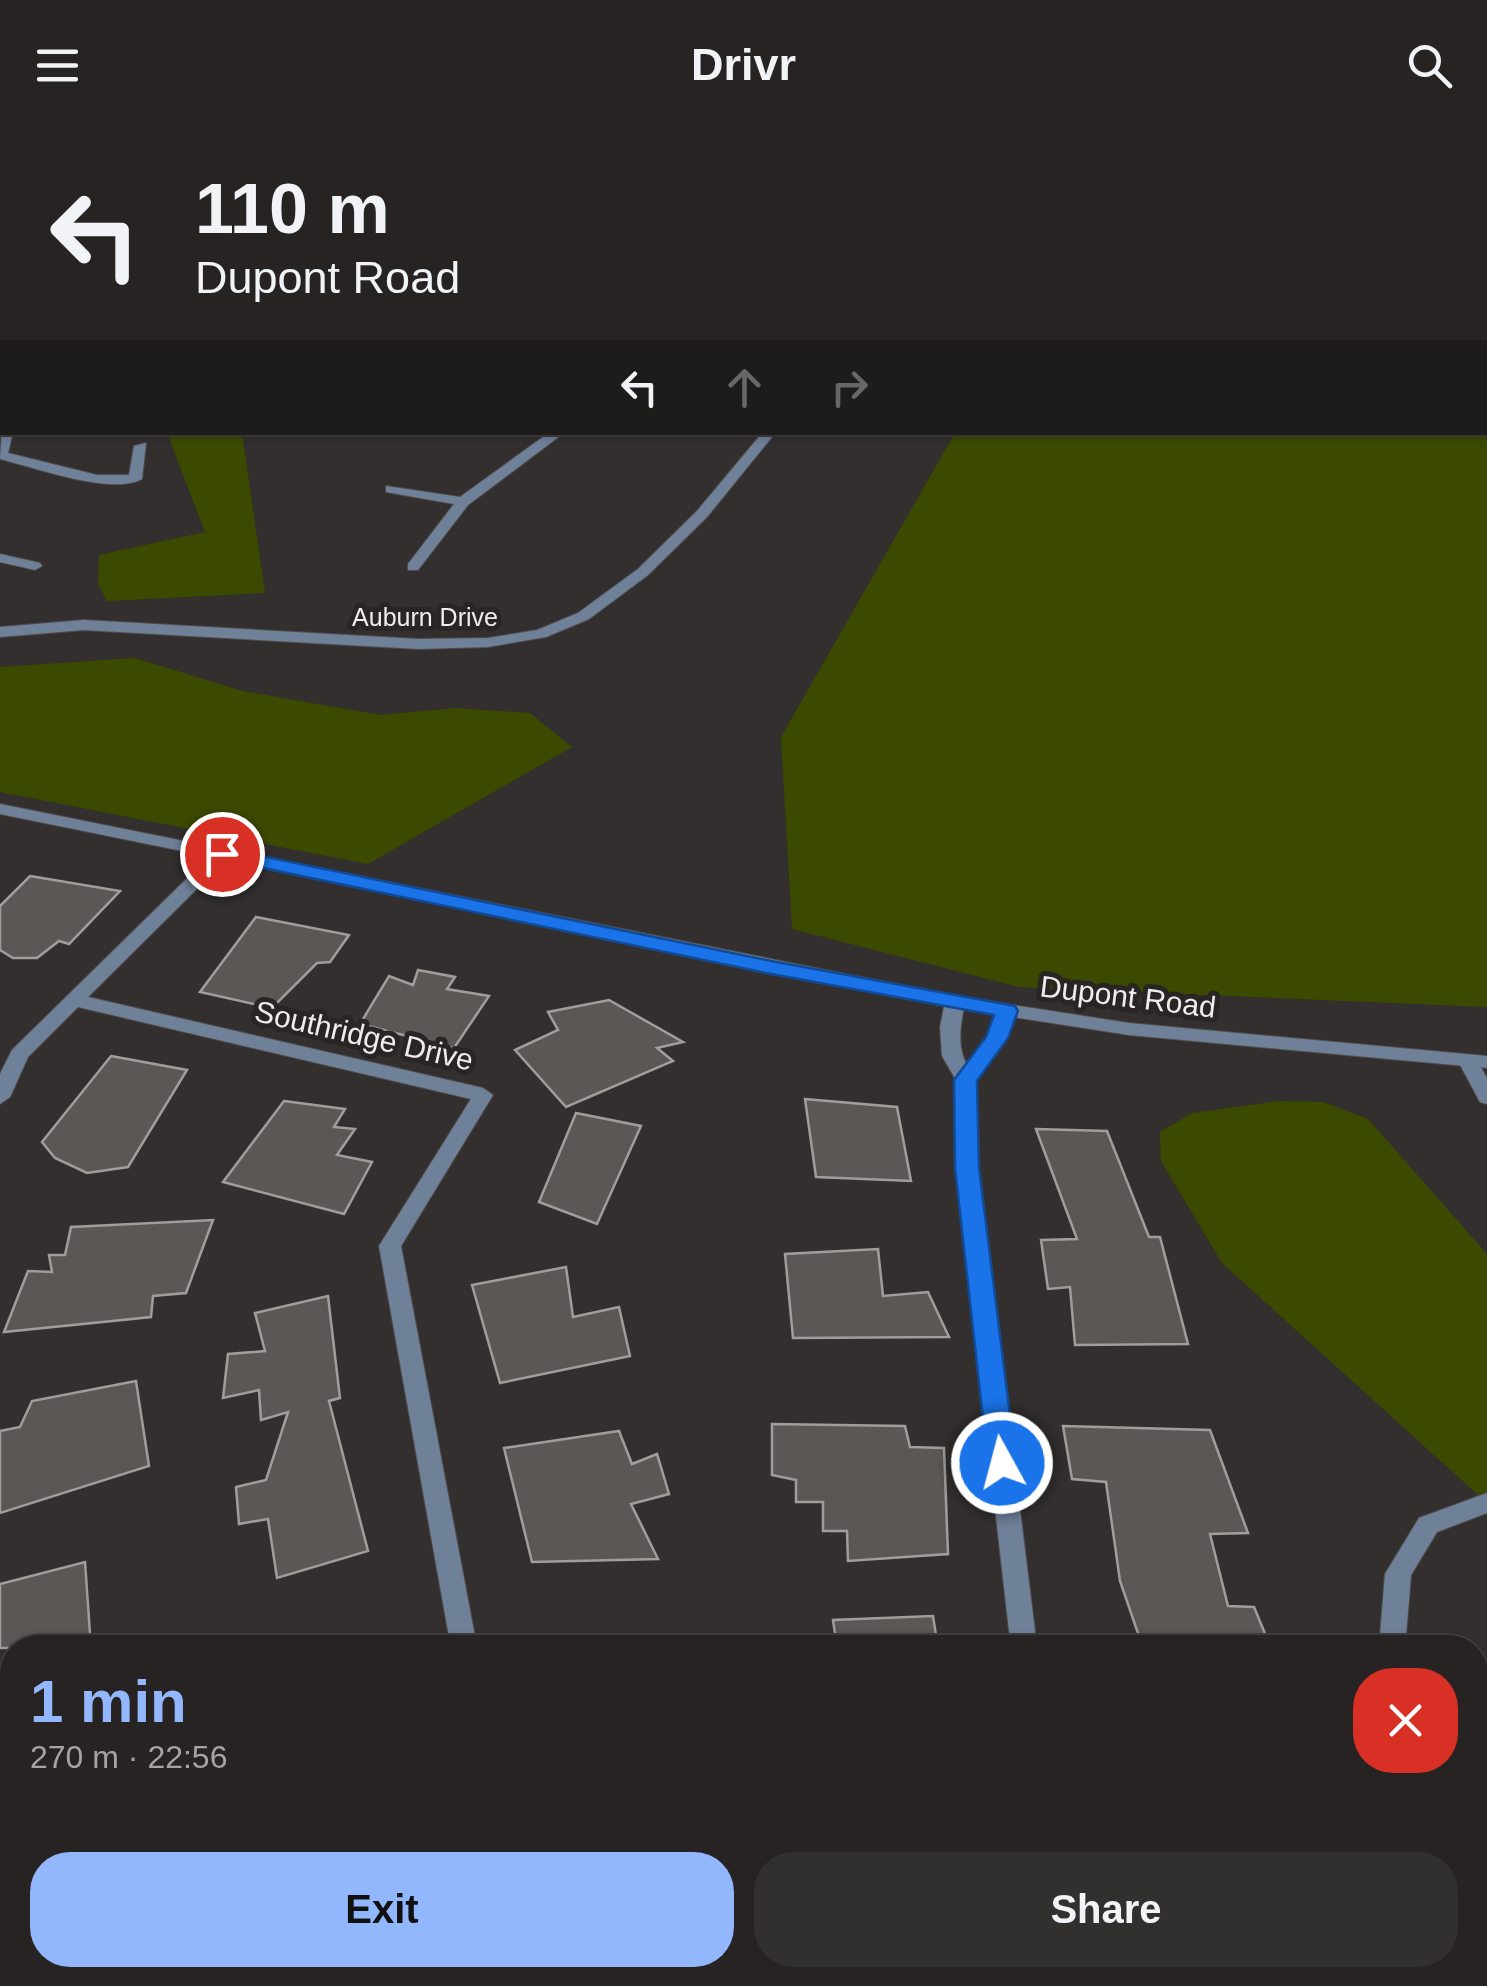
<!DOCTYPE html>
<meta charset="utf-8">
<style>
:root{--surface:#262322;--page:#322f2f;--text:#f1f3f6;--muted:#a4a4a5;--line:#424040;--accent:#92b7fd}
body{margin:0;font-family:Arial,sans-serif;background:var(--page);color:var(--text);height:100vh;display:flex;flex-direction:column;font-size:38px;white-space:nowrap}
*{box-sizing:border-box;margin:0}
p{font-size:32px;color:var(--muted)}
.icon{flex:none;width:55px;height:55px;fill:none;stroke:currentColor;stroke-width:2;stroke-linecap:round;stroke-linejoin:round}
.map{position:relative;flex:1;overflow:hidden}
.sheet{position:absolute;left:0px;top:1505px;width:1488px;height:352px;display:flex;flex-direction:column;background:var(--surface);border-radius:40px 40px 0 0;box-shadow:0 2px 8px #0004,0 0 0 2px var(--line)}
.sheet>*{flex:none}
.banner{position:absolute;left:0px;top:0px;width:1488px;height:305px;box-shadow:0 2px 8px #0004,0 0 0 2px var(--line);background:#262322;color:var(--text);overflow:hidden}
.pin{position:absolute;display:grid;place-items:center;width:85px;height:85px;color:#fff;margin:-42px;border:5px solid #fff;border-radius:50%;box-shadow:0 2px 10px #0007}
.me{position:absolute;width:110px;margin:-55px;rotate:353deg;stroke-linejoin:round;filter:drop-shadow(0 0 8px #0008)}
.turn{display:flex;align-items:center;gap:35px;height:210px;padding:0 30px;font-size:45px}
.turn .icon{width:130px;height:130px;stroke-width:2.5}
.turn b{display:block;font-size:70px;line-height:85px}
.lanes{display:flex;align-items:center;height:95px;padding:0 30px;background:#0003;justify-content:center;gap:50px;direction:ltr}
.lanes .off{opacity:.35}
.round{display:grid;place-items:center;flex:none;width:105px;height:105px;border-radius:40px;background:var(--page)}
.headline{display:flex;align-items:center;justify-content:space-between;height:170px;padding:0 30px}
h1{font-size:60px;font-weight:700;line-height:75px;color:var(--accent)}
.primary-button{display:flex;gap:20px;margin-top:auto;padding:20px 30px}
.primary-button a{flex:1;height:115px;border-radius:40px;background:var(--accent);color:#111;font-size:40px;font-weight:700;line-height:115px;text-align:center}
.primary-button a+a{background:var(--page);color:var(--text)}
header{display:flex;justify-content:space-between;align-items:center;height:130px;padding:0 30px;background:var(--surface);font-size:45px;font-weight:700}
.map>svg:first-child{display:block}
.green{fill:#3c4a00}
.building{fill:#5a5755;stroke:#a09d9b;stroke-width:2.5}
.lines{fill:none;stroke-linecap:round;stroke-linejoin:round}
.service-casing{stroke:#504d4c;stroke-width:2}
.minor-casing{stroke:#504d4c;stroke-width:2}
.tertiary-casing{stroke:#504d4c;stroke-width:2}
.service{fill:#6f8099;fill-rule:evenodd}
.minor{fill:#6f8099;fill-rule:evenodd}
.tertiary{fill:#6f8099;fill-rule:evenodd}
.route{fill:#1a73e8;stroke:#114b97;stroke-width:2.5}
.labels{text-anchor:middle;stroke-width:10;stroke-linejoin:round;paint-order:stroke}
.far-street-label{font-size:25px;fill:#efedec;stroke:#282524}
.street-label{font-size:30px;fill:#efedec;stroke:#282524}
</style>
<header><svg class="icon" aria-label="menu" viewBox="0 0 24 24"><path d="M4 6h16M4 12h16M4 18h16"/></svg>Drivr<svg class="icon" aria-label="search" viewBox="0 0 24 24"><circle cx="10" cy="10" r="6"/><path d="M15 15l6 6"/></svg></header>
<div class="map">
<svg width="1487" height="1856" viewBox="0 0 1487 1856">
<rect width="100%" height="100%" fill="#322f2e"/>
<g class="green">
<polygon points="1070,0 1487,0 1487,877 1019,857 792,799 781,607 955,303 1485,302 1485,2"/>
<polygon points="167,303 242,303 265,463 107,471 98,454 99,425 205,402"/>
<polygon points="135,528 242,561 381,585 456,578 530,583 572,617 368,734 0,662 0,537"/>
<polygon points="1279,971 1323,972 1368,989 1487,1124 1487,1373 1222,1133 1161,1031 1160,1002 1192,983"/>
<polygon points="1487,1674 1487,1856 1426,1856 1424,1845 1475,1845 1475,1675"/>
</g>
<g class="building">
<polygon points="30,746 120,761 69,814 59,811 37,828 13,828 0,820 0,776"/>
<polygon points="256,787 349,805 330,832 317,833 272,878 200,862"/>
<polygon points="418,840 455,847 447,859 489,866 454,918 360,894 389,846 413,855"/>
<polygon points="609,870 683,912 657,918 673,931 566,977 515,920 558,900 548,882"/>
<polygon points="111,926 187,940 128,1037 87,1043 55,1028 42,1012"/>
<polygon points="805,969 897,977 911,1051 816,1047"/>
<polygon points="284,971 345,979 334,997 355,999 337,1025 372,1032 344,1084 223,1052"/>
<polygon points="576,983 641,996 597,1094 539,1072"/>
<polygon points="1036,999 1107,1001 1149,1107 1160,1107 1188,1214 1075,1215 1070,1157 1048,1159 1041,1110 1077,1109"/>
<polygon points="213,1090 186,1163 153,1166 151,1187 4,1202 28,1141 52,1142 49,1125 65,1125 71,1097"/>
<polygon points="878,1119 883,1166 928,1162 949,1207 793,1208 785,1124"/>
<polygon points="566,1137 573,1187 619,1177 630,1226 500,1253 472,1155"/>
<polygon points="328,1166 340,1268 329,1271 368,1421 277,1448 268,1389 239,1394 236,1357 266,1350 288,1282 261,1290 259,1260 223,1268 228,1224 265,1221 255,1183"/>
<polygon points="136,1251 149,1336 0,1383 0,1301 20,1297 32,1271"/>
<polygon points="772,1294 905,1296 910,1317 944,1318 948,1424 848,1431 847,1401 823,1401 823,1372 796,1372 796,1350 772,1345"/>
<polygon points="1063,1296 1210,1300 1248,1403 1210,1404 1228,1476 1254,1477 1271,1518 1143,1518 1120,1451 1106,1352 1072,1349"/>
<polygon points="619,1301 632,1334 657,1324 669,1364 631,1374 658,1429 532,1432 504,1318"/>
<polygon points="85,1432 91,1518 0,1518 0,1454"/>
<polygon points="933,1486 938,1518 837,1518 833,1490"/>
</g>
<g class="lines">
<defs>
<g id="service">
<polygon points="1468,925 1475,927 1487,948 1487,974 1480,972 1458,931"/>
<polygon points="1487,1363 1487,1383 1437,1402 1411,1445 1405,1518 1379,1518 1385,1444 1419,1388"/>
<polygon points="1475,1682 1487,1688 1487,1725 1475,1719"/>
</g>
<g id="minor">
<polygon points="796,0 806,0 808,2 798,2"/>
<polygon points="2,6 2,12 0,13 0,7"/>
<rect x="0" y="131" width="2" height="7"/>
<path d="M2,299v3h11l-5,21 89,22h32l5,-29 12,-3 -4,36c-29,17 -109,-12 -142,-20z"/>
<polygon points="550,302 565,302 468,375 418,440 408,440 408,434 454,374 386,362 386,356 460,367"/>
<polygon points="763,302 776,302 707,387 648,445 589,489 546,507 488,517 419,519 84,500 0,507 0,497 84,490 419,509 488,508 537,500 578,483 638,439 697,381"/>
<polygon points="0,424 40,433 42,436 35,440 0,432"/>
<polygon points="222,719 228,720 231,724 228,728 88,867 483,958 493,965 401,1116 476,1512 474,1518 452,1518 450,1512 379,1116 471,969 78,877 28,927 10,967 0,974 0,944 12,920 216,720"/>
<path d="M955,866l10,6c-4,20 -9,44 2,63l20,-28 13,-30h14l3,4 -10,27 -31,42 2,87 59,481h-26l-55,-481v-87l-14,-24 -2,-29 5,-25z"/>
<polygon points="1048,1845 1078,1845 1079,1856 1049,1856"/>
</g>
<polygon id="tertiary" points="0,674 955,866 1129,893 1487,926 1487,938 1129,905 955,878 0,684"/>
</defs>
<use href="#service" class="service-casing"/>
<use href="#minor" class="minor-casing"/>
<use href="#tertiary" class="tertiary-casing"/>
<use href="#service" class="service"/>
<use href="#minor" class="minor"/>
<use href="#tertiary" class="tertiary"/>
</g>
<polygon class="route" points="222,718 766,830 1015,876 1018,881 1008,908 977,951 979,1038 1016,1333 1012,1340 992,1340 988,1333 955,1038 954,950 986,907 994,885 766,843 215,728 215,719"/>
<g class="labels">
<g class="far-street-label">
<text x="425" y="496">Auburn Drive</text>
</g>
<g class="street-label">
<text transform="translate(1128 867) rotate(7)" y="10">Dupont Road</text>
<text transform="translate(364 906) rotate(13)" y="10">Southridge Drive</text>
</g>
</g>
</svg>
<div class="pin" style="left:222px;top:724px;background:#d93025"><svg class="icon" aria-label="arrive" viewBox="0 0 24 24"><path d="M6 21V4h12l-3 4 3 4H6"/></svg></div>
<svg class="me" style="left:1002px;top:1333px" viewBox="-20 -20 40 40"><circle r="17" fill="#1a73e8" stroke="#fff" stroke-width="3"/><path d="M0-11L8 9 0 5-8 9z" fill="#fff"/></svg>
<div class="banner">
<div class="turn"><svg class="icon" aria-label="left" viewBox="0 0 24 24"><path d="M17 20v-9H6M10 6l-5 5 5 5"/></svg><div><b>110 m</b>Dupont Road</div></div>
<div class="lanes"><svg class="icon" aria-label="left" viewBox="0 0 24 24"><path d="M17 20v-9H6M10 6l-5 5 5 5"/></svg><svg class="icon off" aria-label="ahead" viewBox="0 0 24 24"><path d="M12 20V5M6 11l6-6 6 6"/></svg><svg class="icon off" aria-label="right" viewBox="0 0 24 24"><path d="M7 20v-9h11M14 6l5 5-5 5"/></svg></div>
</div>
<section class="sheet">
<div class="headline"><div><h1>1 min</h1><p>270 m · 22:56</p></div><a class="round" style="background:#d93025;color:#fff"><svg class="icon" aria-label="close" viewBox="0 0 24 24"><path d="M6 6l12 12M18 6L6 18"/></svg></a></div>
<div class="primary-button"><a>Exit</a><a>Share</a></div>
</section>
</div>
